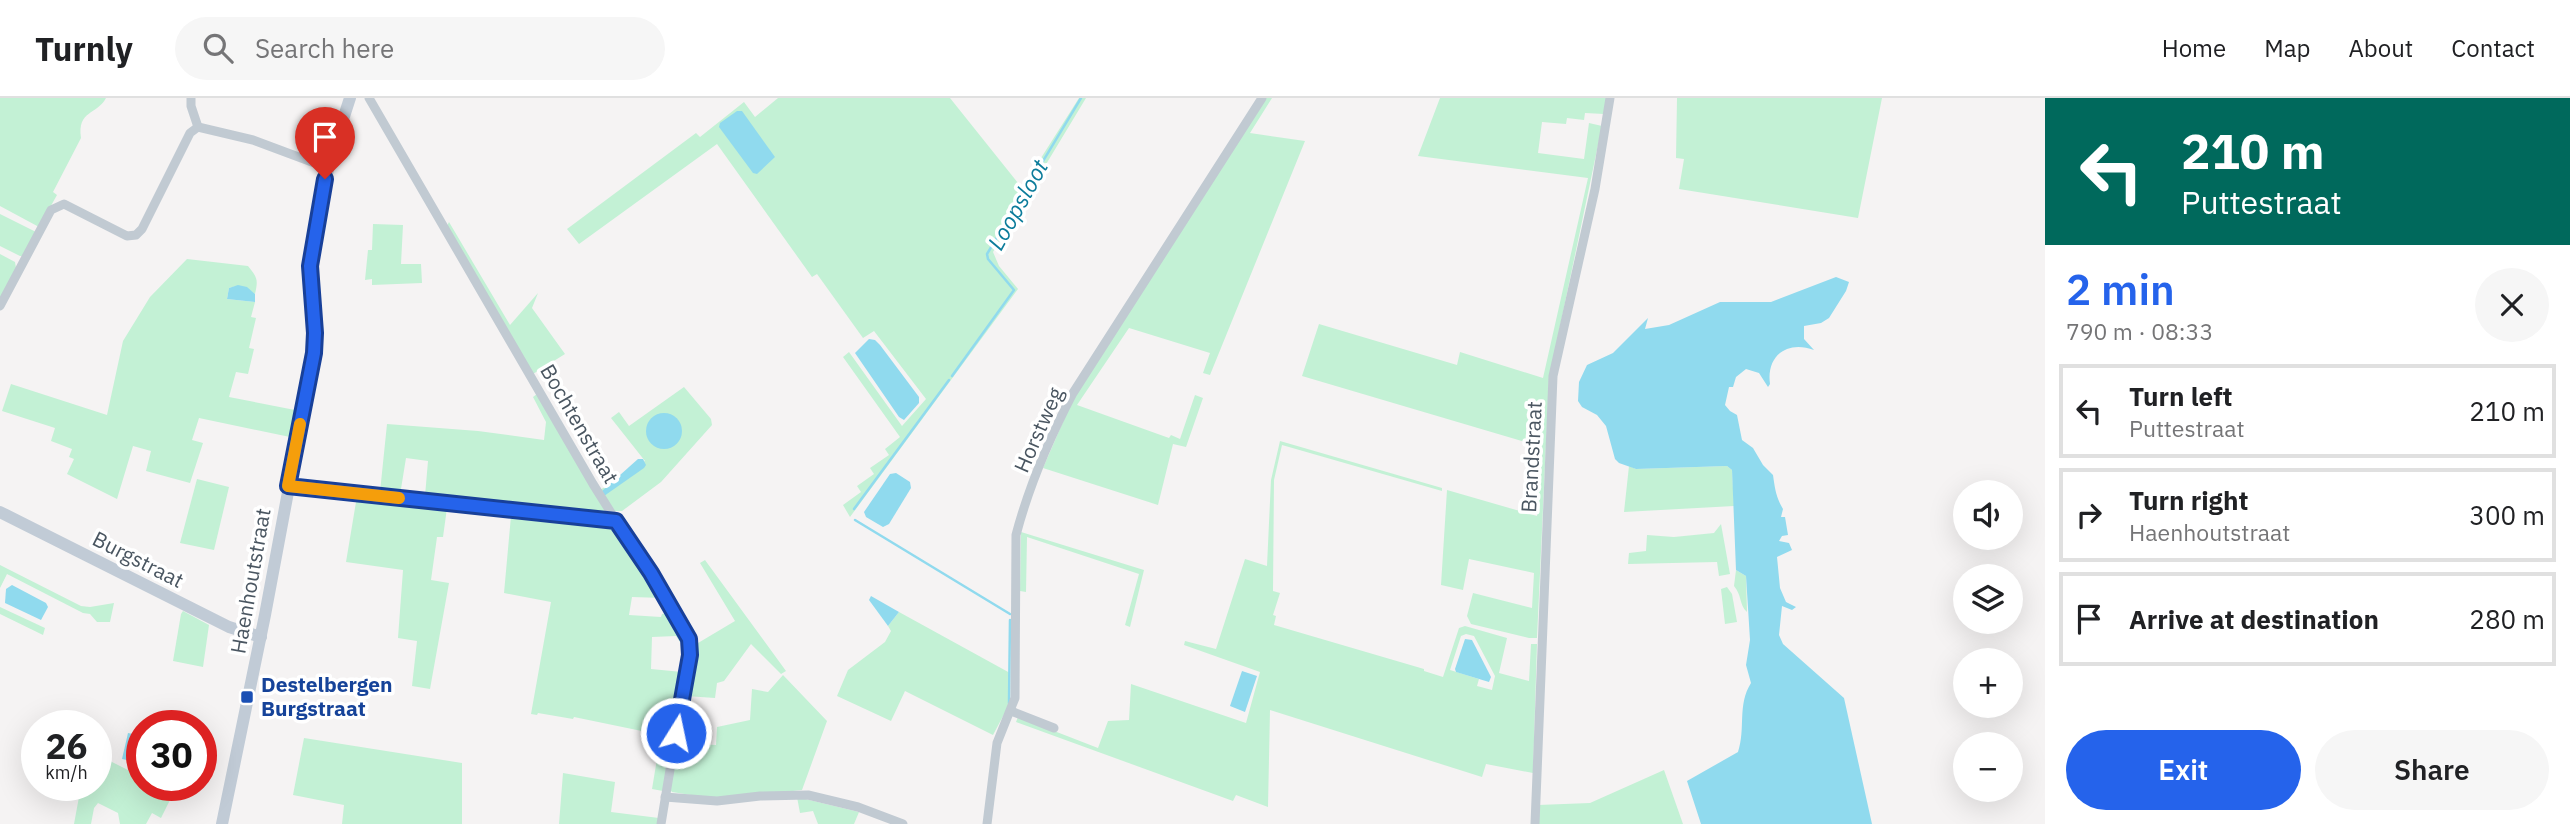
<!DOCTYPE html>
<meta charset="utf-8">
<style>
:root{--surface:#fff;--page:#f6f6f6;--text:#202124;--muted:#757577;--line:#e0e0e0;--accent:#2563eb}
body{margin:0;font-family:"IBM Plex Sans",sans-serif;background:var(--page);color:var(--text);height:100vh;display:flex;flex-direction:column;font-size:26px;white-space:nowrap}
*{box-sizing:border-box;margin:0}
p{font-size:23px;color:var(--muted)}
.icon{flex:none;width:38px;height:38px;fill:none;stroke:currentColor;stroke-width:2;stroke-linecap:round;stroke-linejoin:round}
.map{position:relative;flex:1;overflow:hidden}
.details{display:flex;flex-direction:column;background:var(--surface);width:525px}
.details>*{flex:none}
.hud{background:#00695c;color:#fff;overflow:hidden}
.controls{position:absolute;left:1953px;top:382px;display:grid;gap:14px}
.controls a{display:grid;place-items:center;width:70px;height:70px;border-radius:50%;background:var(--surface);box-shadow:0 7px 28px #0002;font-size:35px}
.speed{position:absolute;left:21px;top:612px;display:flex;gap:14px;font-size:35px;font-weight:700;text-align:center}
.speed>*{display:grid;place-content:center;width:91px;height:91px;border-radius:50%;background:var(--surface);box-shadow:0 7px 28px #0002;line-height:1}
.speed small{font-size:18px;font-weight:400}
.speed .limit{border:10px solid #d22;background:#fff;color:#111}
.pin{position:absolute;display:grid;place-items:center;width:60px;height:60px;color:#fff;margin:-72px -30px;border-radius:50% 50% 50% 0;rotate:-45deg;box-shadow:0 0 7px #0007}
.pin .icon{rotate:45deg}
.me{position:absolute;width:77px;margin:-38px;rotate:10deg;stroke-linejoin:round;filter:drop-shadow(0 0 5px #0008)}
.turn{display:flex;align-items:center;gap:24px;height:147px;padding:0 21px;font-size:32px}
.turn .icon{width:91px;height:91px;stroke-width:2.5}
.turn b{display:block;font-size:49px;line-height:60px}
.round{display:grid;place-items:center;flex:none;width:74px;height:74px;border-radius:37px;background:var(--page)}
.summary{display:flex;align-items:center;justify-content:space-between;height:119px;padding:0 21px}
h1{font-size:42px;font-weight:600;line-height:52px;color:var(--accent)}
.primary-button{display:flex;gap:14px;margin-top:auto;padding:14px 21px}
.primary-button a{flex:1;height:80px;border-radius:42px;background:var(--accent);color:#fff;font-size:28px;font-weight:600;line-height:80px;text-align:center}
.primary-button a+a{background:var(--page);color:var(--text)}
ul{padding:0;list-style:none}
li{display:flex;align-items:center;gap:21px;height:94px;margin:0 14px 10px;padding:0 7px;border:4px solid var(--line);border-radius:0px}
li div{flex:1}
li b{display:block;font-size:26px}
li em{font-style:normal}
header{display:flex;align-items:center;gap:42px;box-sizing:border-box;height:98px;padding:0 35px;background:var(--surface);border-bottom:2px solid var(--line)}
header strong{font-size:33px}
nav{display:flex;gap:38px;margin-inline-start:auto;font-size:24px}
.search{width:490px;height:63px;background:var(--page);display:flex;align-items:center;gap:18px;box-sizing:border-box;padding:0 24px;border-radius:38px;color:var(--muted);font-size:26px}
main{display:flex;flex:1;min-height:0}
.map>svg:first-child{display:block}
.green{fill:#c3f1d5;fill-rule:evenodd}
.water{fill:#90daee}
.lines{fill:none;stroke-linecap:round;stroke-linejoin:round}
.stream{stroke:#90daee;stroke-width:2.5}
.street{stroke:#c1cad2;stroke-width:9}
.secondary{stroke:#c1cbd6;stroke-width:12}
.route-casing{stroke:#184099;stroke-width:18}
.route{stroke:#2563eb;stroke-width:12}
.slow{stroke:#f59e0b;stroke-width:12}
.transit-dot{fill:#1a4fb4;stroke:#fff;stroke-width:2.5}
.labels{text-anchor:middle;stroke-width:7;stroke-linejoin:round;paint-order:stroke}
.street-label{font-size:21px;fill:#4a5661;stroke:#fff}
.transit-label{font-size:21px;font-weight:bold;fill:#164399;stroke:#fff;text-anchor:start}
.water-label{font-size:23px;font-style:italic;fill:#0c7c9b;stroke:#fff}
</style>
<header>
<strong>Turnly</strong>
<div class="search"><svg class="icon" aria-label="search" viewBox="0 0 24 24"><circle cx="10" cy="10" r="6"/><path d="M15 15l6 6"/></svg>Search here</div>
<nav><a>Home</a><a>Map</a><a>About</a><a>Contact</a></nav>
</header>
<main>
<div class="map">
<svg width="2045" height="726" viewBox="0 0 2045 726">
<rect width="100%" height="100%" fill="#f5f3f3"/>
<g class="green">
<path d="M0,0h106c-9,17 -29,12 -25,40l-28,54 4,3 -18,32 -39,-21z"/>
<polygon points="778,0 950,0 1022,90 1079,0 1086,0 993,154 999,168 1018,191 850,419 843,407 861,394 857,388 874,376 870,370 889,357 885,351 900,339 843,259 849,254 902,328 926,301 874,233 863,240 817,176 812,179 717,46 579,146 567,131 696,35 700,39 744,4 755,19"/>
<polygon points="1266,0 1272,0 1250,35 1305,43 1210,277 1203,275 1210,255 1129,230 1077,307 1169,340 1171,337 1180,341 1195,297 1203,300 1186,349 1173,346 1158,407 1043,370 1072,303"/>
<polygon points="1440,0 1607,0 1604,16 1585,15 1584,22 1567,20 1566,26 1542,24 1538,55 1584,61 1589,25 1602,28 1549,281 1537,540 1529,540 1471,526 1467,518 1473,495 1532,510 1534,475 1469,461 1463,492 1441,487 1447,392 1537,418 1542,349 1302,278 1319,226 1457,267 1460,254 1543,280 1588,80 1418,58"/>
<polygon points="1677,0 1882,0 1858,120 1679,91 1684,61 1676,60"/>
<polygon points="0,116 36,134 23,158 20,158 0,148"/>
<polygon points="449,124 510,227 538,195 532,210 565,256 533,276 447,128"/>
<polygon points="373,126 403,127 401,166 421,166 422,185 372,187 372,181 365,182 368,152 372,152"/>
<polygon points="0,156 15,164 16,170 0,201"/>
<path d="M187,161l61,7c10,12 10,14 7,28 -9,-7 -15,-10 -26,-6l-2,11 28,3 -4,15 5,1 -7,30 5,1 -6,25 -12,-2 -7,25 66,13 -5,27 -91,-19 -7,22 11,3 -13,40 -44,-12 5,-20 -18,-5 -16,53 -50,-25 7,-15 -5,-2 3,-8 -21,-8 4,-13 -53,-17 9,-27 96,31 16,-74 27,-44z"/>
<polygon points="684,289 711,321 712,327 661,384 622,413 614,413 600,392 645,363 611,320 619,314 629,328"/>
<polygon points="537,296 605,412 603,416 595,417 425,398 428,363 406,360 400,397 380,394 387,326 478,333 544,342 546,324 533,299"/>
<path d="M1280,343l162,47v3l-160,-46 -8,35 -1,111 7,2 -7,22 3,1 -2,9 150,44v2l19,6 16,-49 6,-2 42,12 -8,35 30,8 2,-37h6l-4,129 -47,-9 -4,13 -212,-67 -2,97 -32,-12 -3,6 -217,-79 2,-5 80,31 10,-27 21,-1 2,-36 115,39 14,-51 -76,-27 1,-4 31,8 29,-90 22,7 4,-86zM1466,536l8,2 21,40 -3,14 -15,-4 2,-7 -29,-9 11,-34z"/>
<polygon points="1629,368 1636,371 1727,368 1732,372 1734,408 1624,414"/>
<polygon points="197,381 229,389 214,452 180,445"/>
<polygon points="357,398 447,410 443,439 437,439 431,482 449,485 430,591 412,588 417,543 398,540 403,472 346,464"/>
<polygon points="511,418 613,427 663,500 632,499 629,517 661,519 662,516 671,514 686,539 687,546 680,544 676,538 652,539 651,571 682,574 663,693 652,691 661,637 574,619 573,621 538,615 537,617 531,616 551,504 504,495"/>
<polygon points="1721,426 1730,476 1719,478 1717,464 1628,466 1629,455 1646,453 1647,437 1674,439 1714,435"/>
<polygon points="1021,434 1144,472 1130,529 1125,527 1139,476 1027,439 1026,494 1020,493"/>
<polygon points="705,462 786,573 781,576 751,546 724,583 717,585 715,600 686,598 693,548 735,523 700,465"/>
<polygon points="0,467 81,508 90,509 114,505 110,524 97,524 90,516 83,515 7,476 0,490"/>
<path d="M1736,472l10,6 1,36c-8,-7 -5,-17 -13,-26z"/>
<polygon points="1727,489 1732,496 1737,524 1725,526 1721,491"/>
<polygon points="0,509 45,530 43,537 0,516"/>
<polygon points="183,513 209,527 203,569 173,563 181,516"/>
<polygon points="899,514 1010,575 1010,605 993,637 905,593 891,623 837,598 848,572 885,544 891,533 888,528"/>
<polygon points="783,577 827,623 802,692 716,701 672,694 669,690 678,645 716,647 717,629 750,622 752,591 768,594"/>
<polygon points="304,640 462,665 462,726 342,726 344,707 293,697"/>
<polygon points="96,656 142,679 142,688 158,688 173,696 161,720 152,715 146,726 120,726 118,715 98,705 94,710 91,726 74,726 81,688 96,688"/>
<polygon points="1664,672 1683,726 1537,726 1538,707 1590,705"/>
<polygon points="563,675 615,684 611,714 659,720 658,726 559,726"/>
<polygon points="797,699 859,714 854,726 818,726 813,713 800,715"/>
</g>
<g class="water">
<polygon points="737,13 742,13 775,59 757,76 753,75 719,29 720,25"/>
<path d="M1836,179l13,5 -3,9 -17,27 -8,5 -17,3v13l10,11c-26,-10 -48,5 -44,34l-2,3 -9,-14 -13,-4 -10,8 -3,10h-4l-4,18 5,6 7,4 5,25 11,8 10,17 10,10c2,14 3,22 10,34l-2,8h4l3,18 -6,1 -3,5 10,2 3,7 -15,7 3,31 6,14 10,5 -4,3 -10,-4 -3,29 4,9 61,54 28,126h-171l-14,-43 51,-29c8,-24 -1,-47 13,-69l-5,-18 4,-25 -4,-64 -10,-6 -4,-100 -5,-4 -91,3 -17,-6 -4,-4 -9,-33 -9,-11 -15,-8 -4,-6 1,-19 8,-17 26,-12 35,-35 -3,11 24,-4 51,-23h51z"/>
<polygon points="238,187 247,189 255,196 255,204 227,201 229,190"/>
<polygon points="869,241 875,242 880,247 919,299 919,305 904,322 899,319 855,255"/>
<circle cx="664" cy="333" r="18"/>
<polygon points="638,361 643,361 646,367 644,370 604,398 601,394"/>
<polygon points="896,375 910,384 911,390 889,426 883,429 866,419 864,414 890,376"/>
<polygon points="12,487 46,505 48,509 41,522 5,505 6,491"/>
<polygon points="871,498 899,514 888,528 869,502"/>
<polygon points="1465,541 1472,542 1491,579 1489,584 1456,574 1455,571"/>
<polygon points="1242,573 1257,578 1245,614 1230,608"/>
<polygon points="128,635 142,638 142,665 122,661"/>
</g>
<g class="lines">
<g class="stream">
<polyline points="952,278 1014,192 988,161 987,156 1081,0"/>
<polyline points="854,411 949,282"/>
<polyline points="855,422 1010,516"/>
<polyline points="1009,605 1010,522"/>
</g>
<g class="street">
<polyline points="369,0 593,386 687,536 689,557 661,726"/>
<polyline points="198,29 253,42 328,70"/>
<polyline points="0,208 51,112 64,106 127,138 136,137 142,131 190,35 198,29 191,8 191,0"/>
<polyline points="288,388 616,423"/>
<polyline points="1011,613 1054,630"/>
<polyline points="665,699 717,703 760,698 808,697 858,709 903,726"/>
<path d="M987,726l10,-81 18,-45 1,-163c13,-49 34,-98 57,-142l189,-295"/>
<polyline points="1535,726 1553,278 1595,91 1610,0"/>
</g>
<g class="secondary">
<polyline points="0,414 229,529 261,539"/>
<path d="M222,726l43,-209 49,-262c2,-29 -6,-58 -4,-87 5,-58 22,-113 40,-168"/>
</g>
</g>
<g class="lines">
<defs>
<polyline id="route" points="325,81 310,168 315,235 314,255 288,388 616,423 651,475 689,541 690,557 676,635"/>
</defs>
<use href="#route" class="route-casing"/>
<use href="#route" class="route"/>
<polyline class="slow" points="300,326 288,388 399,400"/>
</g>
<rect class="transit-dot" x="240" y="592" width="14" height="14" rx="3.5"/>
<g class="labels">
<g class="street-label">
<text transform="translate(579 326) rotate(60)" y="7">Bochtenstraat</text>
<text transform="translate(1039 332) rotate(-66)" y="7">Horstweg</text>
<text transform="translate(1532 359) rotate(-87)" y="7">Brandstraat</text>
<text transform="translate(138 462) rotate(27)" y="7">Burgstraat</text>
<text transform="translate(251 483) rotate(-80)" y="7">Haenhoutstraat</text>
</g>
<g class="transit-label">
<text x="261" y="594">Destelbergen<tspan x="261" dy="24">Burgstraat</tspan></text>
</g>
<g class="water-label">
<text transform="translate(1018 107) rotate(-61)" y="8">Loopsloot</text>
</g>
</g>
</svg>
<div class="controls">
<a><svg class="icon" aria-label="sound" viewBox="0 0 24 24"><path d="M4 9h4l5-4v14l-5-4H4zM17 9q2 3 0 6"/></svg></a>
<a><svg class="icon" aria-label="layers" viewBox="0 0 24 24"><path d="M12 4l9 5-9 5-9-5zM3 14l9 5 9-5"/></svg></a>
<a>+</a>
<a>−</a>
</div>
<div class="speed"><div>26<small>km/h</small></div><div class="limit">30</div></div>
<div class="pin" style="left:325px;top:81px;background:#d93025"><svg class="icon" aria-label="arrive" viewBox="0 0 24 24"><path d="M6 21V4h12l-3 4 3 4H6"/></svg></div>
<svg class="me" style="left:676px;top:635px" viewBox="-20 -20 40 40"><circle r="17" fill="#2563eb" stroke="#fff" stroke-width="3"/><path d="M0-11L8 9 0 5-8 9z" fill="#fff"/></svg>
</div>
<section class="details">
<div class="hud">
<div class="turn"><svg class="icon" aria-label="left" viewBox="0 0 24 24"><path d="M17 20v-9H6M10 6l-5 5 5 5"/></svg><div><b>210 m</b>Puttestraat</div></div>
</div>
<div class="summary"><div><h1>2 min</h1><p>790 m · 08:33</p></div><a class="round"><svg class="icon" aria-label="close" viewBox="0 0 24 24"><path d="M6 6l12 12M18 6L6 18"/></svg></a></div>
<ul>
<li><svg class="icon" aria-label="left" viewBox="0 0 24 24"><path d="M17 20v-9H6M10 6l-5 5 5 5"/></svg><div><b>Turn left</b><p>Puttestraat</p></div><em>210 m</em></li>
<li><svg class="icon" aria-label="right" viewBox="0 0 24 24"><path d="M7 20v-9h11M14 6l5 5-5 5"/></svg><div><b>Turn right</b><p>Haenhoutstraat</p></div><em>300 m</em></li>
<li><svg class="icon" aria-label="arrive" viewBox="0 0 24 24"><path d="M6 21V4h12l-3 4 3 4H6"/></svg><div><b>Arrive at destination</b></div><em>280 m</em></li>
</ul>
<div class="primary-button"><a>Exit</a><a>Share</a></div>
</section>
</main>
